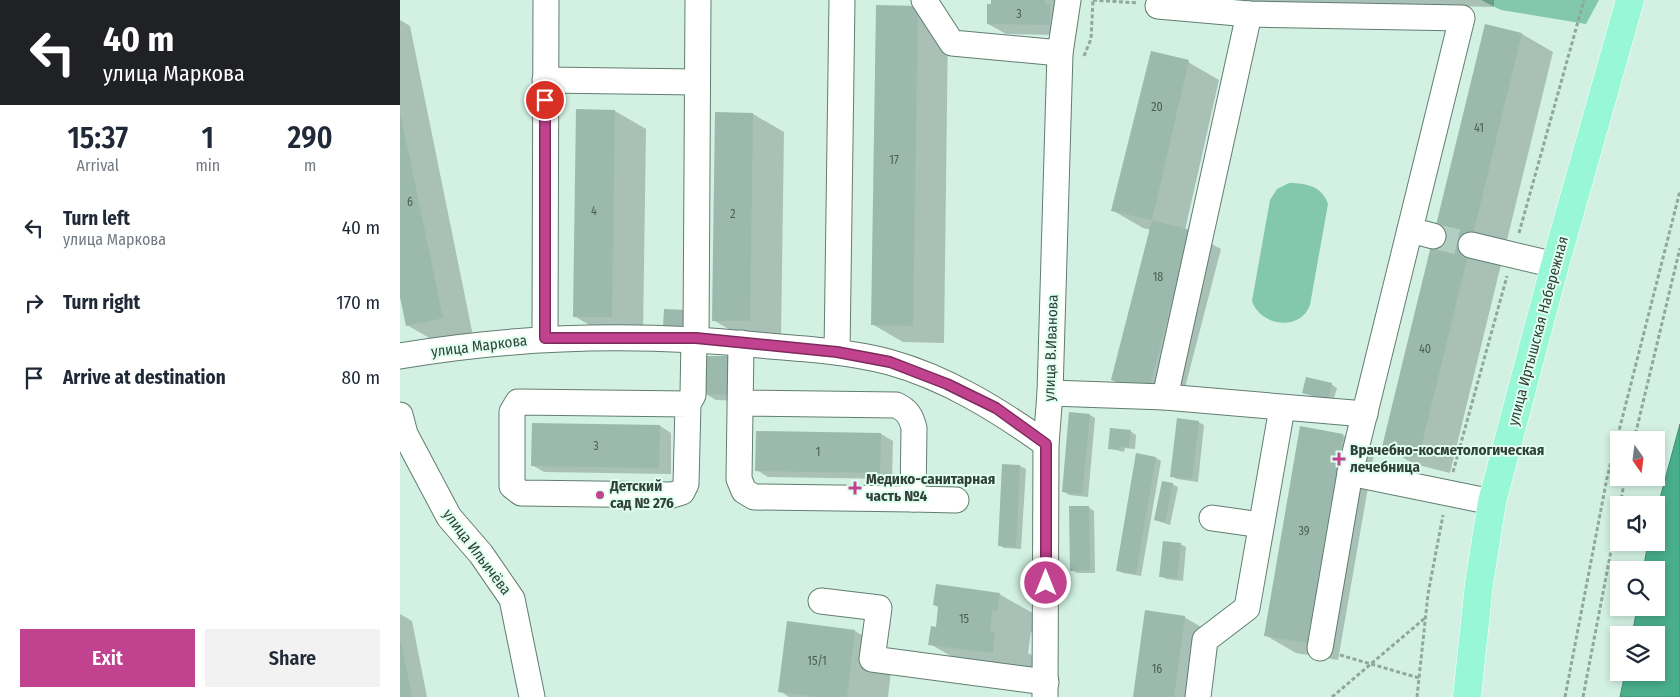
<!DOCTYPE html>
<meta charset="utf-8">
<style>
:root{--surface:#fff;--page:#f2f2f3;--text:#1f2937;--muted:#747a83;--accent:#c1428f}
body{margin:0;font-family:"Fira Sans Condensed",sans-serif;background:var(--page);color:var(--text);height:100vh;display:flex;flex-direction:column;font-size:19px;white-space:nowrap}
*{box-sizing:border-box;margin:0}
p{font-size:16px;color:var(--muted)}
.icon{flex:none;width:28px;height:28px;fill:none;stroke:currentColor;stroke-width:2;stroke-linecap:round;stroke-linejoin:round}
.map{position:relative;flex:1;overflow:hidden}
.side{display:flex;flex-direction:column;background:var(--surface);width:400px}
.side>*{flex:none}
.guide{background:#202124;color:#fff;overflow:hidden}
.needle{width:32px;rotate:166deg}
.controls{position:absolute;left:1210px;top:431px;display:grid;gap:10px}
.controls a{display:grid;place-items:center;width:55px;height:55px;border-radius:0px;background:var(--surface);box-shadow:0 2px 8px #0003;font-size:25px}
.pin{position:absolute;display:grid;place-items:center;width:42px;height:42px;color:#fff;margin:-21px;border:2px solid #fff;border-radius:50%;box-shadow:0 1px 5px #0007}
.me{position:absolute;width:55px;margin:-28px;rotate:0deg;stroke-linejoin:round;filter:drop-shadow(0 0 4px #0008)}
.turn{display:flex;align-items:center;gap:18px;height:105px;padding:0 20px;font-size:22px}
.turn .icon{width:65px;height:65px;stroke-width:2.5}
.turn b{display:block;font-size:35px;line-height:42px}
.eta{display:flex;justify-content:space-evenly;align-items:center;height:85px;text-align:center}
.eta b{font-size:30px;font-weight:600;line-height:35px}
.cta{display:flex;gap:10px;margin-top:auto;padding:10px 20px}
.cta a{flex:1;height:58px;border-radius:0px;background:var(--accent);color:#fff;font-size:20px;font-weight:600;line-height:58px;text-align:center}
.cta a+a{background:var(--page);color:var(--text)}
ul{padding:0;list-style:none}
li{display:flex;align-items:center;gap:15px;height:75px;padding:0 20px}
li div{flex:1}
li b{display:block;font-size:19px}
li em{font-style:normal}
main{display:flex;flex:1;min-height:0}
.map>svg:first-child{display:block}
.green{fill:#83c7ac}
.water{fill:#49ae8b;stroke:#428d73}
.shadow{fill:#0003}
.building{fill:#9bb9ac}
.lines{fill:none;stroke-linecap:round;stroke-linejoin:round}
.minor-tunnel{stroke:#b2cdc1;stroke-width:25;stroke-dasharray:25 12;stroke-linecap:butt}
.minor-casing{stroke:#617d71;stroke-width:27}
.major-casing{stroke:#fff;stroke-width:29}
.path{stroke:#90a79d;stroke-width:3;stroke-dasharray:4 2.5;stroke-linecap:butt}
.minor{stroke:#fff;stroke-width:25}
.major{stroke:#97f7d7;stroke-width:28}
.route-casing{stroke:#7d2b5d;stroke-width:12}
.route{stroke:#c1428f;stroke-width:9}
.poi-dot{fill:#c1428f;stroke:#dffff0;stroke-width:2}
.labels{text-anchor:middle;stroke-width:4;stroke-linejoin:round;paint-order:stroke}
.number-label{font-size:12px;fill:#4c5e56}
.street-label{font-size:15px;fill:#323f3a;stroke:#dffff0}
.poi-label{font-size:15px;font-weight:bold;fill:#323f3a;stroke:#dffff0;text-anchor:start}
</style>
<main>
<section class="side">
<div class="guide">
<div class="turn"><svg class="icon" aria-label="left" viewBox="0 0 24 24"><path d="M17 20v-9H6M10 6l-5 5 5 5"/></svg><div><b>40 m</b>улица Маркова</div></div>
</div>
<div class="eta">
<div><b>15:37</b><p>Arrival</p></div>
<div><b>1</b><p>min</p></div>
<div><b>290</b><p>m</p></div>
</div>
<ul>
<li><svg class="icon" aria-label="left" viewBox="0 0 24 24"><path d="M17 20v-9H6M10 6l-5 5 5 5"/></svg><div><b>Turn left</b><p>улица Маркова</p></div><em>40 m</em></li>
<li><svg class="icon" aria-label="right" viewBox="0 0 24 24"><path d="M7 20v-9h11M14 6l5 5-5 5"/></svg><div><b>Turn right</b></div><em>170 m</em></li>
<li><svg class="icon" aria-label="arrive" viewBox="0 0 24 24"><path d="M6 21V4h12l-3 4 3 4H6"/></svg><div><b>Arrive at destination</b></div><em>80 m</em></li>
</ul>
<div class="cta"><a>Exit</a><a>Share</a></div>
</section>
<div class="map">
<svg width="1280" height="697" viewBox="0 0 1280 697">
<rect width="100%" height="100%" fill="#d2f1e3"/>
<g class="green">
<polygon points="1081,0 1199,0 1186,24 1101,10"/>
<path d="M889,183c17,0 33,3 39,21l-18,101c-10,27 -50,21 -58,-4l18,-101 7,-11z"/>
</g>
<polygon class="water" points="1280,424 1280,697 1220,697 1225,673 1256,672 1256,635 1232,635 1237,608 1256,608 1256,570 1243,570 1248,543 1256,542 1256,513"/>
<g class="shadow">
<polygon points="593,0 662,0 667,35 606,34 588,24"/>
<polygon points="777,0 1094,0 1094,7"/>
<polygon points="517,7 548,25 544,343 503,342 472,324"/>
<polygon points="0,20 10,26 73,336 38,343 7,325 0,290"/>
<polygon points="1086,26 1122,34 1153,52 1050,473 1014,464 983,446"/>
<polygon points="788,62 819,80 785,230 821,249 780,407 743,398 712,380 751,230 743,228 712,210"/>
<polygon points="215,111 246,129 243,335 205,334 174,316"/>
<polygon points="353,114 384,132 381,338 344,338 313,320"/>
<polygon points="305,357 344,401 316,400 304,393"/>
<polygon points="931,384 937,388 933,402 904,393"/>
<polygon points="690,415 695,418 688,497 669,495 663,491"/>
<polygon points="798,422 804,425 798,482 777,479 771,476"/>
<polygon points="260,426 271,433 271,474 144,472 132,465"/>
<polygon points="901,428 943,435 974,453 938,660 896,653 865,635"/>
<polygon points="730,431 736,435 735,449 725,448 724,452 709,448"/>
<polygon points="481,434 493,441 492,479 368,477 357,470"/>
<polygon points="756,458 761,461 741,576 723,573 717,570"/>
<polygon points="603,465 620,466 626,469 621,549 604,548 599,545"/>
<polygon points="772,484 778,487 770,525 755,520"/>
<polygon points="688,507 694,511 695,573 677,573 671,570"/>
<polygon points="780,544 786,547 783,581 766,579 761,576"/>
<polygon points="599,594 638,616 636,633 631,632 628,653 633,656 631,675 568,666 530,644 537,628 540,608 534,605"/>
<polygon points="0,614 12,621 27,697 0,697"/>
<polygon points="784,617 815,635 807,697 735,697"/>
<polygon points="455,631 493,653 488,697 389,697 380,691"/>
</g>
<g class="building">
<polygon points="591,0 645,0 645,4 650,4 650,25 587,24 587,4 591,4"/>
<polygon points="476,5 518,6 513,326 471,325"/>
<polygon points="1085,24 1122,33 1019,456 982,447"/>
<polygon points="751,51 789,60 752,220 790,230 749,390 711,380 752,220 711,211"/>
<polygon points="176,109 215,110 212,317 173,317"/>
<polygon points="0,112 43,318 6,326 0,297"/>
<polygon points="315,112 353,113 350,321 312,321"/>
<polygon points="264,309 287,310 287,328 263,327"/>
<polygon points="304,356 333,356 332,395 303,394"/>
<polygon points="906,377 932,383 928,400 902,393"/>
<polygon points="669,412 690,414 682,494 662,492"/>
<polygon points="777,418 799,421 792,479 770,477"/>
<polygon points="132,423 260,425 259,468 131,466"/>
<polygon points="900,426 943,434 907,643 864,636"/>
<polygon points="710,428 731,430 729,447 719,446 719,450 708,449"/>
<polygon points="356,431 481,433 480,473 355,471"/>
<polygon points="736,453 756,457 736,574 716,571"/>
<polygon points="602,464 620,465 616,547 598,546"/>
<polygon points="762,481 773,483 765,522 754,520"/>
<polygon points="669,506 689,506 690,570 670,571"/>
<polygon points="763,541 781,543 777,578 759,577"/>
<polygon points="536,584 600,593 597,611 592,611 590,632 595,633 593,653 528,645 531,626 536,627 538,606 533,605"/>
<polygon points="745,610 785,616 774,697 733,697"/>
<polygon points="387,621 455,630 447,697 417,697 378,692"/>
<polygon points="0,642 1,642 12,697 0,697"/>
</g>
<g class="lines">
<polyline class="minor-tunnel" points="1033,236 1071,245"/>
<defs>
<g id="minor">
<polyline points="524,0 552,43 660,53"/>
<polyline points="758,6 849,14 1062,18 950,473 920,648"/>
<polyline points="145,80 297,82"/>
<polyline points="1010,230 1033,236"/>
<polyline points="1071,245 1155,265"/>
<polyline points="145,338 146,0"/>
<polyline points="296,338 298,0"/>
<polyline points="437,352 442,0"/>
<path d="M0,356c123,-21 246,-23 369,-10 40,3 81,6 120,16 58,16 109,48 157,82"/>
<polyline points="650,393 765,397 965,414"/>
<polyline points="765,397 849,14"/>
<path d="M340,403l156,2c11,5 15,11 18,23l-1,71 -159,-2 -10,-6 -5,-12 2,-136"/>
<polyline points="288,404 118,402 112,412 112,486 121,493 272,495 282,492 286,484 288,404 293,395 294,338"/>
<polyline points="0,415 5,434 49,517 81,554 112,599 132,697"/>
<polyline points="950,473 1092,502"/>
<polyline points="513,499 556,500"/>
<polyline points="812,518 861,525"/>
<polyline points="421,601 479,608 472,659 646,682"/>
<polyline points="645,697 646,444 650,393 660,53 668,0"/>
<polyline points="798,697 805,640 847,608 882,408"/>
</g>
<polyline id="major" points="1067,697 1079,584 1092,502 1155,265 1230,0"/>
</defs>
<use href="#minor" class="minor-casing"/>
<use href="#major" class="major-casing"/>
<g class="path">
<polyline points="693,0 738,3"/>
<polyline points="684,56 691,39 693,0"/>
<polyline points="1119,233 1184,0"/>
<polyline points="1234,440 1280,248"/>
<polyline points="1053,472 1107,276"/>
<polyline points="1220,505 1225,478"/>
<polyline points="940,655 1019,678"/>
<polyline points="932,697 1025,618"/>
<polyline points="1017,697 1028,594 1043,515"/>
<polyline points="1165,697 1207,478 1280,191"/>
<polyline points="1183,697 1219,509"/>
</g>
<use href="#minor" class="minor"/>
<use href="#major" class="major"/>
</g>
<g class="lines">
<defs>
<polyline id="route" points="145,100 145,338 296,338 437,352 490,362 547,384 596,408 646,444 646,583"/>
</defs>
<use href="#route" class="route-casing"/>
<use href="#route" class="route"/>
</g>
<g class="poi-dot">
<path d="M936.5 451.5h5v5h5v5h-5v5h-5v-5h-5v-5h5z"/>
<path d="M452.5 480.5h5v5h5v5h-5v5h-5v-5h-5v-5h5z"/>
<circle cx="200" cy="495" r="5"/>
</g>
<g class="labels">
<g class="number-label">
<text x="619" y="18">3</text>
<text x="757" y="111">20</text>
<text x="1079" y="132">41</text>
<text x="494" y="164">17</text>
<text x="10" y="206">6</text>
<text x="194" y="215">4</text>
<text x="333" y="218">2</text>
<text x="758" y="281">18</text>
<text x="1025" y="353">40</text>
<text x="196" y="450">3</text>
<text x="418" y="456">1</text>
<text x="904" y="535">39</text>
<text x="564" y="623">15</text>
<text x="417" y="665">15/1</text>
<text x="757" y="673">16</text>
</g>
<g class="street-label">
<text transform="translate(1138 331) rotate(-75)" y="5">улица Иртышская Набережная</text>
<text transform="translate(79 346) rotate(-7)" y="5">улица Маркова</text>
<text transform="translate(651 348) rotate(-88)" y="5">улица В.Иванова</text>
<text transform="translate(77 552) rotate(53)" y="5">улица Ильичёва</text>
</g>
<g class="poi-label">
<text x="950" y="455">Врачебно-косметологическая<tspan x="950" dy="17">лечебница</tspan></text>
<text x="466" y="484">Медико-санитарная<tspan x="466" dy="17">часть №4</tspan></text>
<text x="210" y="491">Детский<tspan x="210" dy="17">сад № 276</tspan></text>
</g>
</g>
</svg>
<div class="controls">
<a><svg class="needle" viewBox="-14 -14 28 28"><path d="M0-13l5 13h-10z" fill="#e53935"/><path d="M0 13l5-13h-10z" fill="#747a83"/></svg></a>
<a><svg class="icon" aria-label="sound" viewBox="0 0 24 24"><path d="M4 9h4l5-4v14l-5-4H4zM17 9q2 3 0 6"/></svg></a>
<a><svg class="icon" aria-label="search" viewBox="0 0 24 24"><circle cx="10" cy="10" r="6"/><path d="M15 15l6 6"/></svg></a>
<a><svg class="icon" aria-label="layers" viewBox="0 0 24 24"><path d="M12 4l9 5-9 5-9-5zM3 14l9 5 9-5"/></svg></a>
</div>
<div class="pin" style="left:145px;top:100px;background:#d93025"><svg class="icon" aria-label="arrive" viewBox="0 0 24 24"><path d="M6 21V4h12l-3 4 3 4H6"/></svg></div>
<svg class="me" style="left:646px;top:583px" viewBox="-20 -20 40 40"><circle r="17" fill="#c1428f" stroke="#fff" stroke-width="3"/><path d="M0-11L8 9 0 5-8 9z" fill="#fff"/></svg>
</div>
</main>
